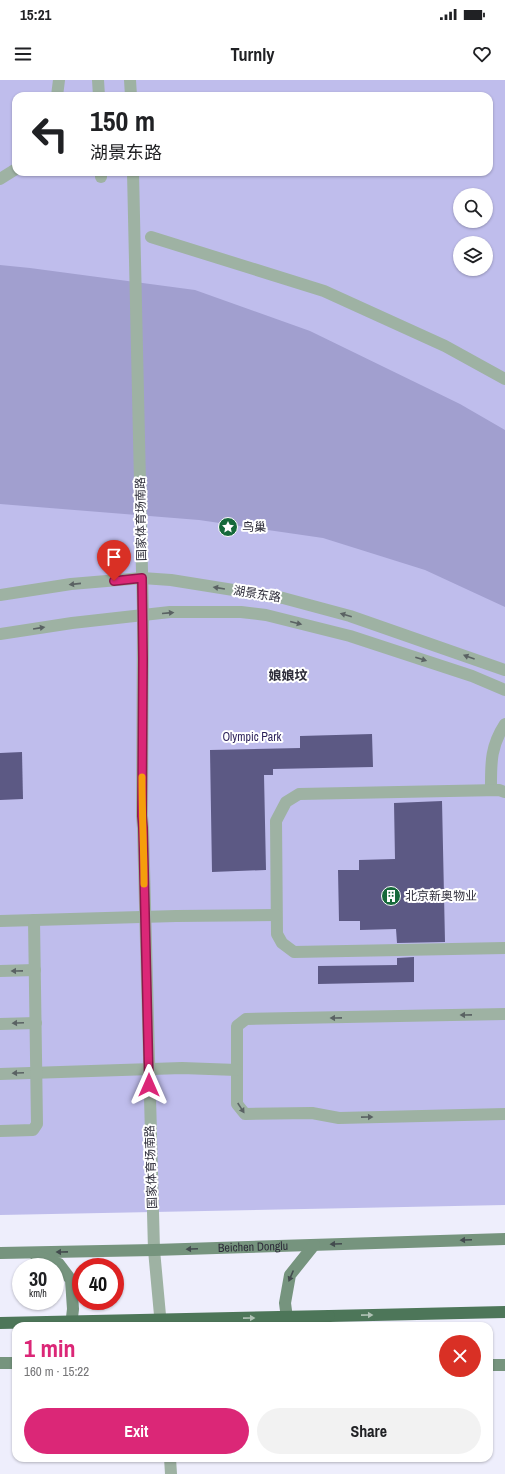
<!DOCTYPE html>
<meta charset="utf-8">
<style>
:root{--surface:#fff;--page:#f2f2f2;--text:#202124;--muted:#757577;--accent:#db2777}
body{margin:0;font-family:"Archivo Narrow","Noto Sans SC",sans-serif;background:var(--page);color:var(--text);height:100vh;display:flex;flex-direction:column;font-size:15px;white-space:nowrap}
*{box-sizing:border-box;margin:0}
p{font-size:13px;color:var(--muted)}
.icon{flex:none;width:22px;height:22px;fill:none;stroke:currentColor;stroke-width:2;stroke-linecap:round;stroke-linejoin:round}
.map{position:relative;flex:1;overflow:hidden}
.side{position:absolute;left:12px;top:1242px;width:481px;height:140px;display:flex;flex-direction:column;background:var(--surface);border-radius:12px;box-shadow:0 1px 3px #0004}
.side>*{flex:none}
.hud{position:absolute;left:12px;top:12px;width:481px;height:84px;border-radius:12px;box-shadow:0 1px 3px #0004;background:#fff;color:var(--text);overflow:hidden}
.fabs{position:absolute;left:453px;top:108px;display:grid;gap:8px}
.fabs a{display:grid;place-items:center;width:40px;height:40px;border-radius:50%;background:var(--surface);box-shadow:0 1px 3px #0004;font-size:20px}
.speed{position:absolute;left:12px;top:1178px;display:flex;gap:8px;font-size:20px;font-weight:700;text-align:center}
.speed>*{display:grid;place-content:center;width:52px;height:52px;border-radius:50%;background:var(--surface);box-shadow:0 1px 3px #0004;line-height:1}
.speed small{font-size:10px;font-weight:400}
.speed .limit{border:6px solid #d22;background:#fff;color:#111}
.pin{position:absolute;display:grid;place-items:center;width:34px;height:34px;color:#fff;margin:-41px -17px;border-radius:50% 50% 50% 0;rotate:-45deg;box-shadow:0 0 4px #0007}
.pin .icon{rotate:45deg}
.me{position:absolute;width:44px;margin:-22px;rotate:0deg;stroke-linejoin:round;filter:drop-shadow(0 0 3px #0008)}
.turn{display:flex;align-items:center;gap:14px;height:84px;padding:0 12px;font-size:18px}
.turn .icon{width:52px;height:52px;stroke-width:2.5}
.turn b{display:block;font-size:28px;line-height:34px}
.round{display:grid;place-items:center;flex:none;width:42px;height:42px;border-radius:21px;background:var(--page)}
.summary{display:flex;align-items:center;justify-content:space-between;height:68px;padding:0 12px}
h1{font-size:24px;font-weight:800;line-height:30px;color:var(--accent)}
.action{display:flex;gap:8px;margin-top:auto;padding:8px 12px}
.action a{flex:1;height:46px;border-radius:24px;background:var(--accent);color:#fff;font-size:16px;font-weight:800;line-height:46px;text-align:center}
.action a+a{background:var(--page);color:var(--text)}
.status{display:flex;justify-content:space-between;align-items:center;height:28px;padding:0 20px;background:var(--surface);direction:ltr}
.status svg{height:11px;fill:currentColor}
header{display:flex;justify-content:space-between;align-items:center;height:52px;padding:0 12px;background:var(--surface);font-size:18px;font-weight:800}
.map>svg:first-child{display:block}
.green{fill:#bfbdec;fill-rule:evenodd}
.water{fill:#a19fcf}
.building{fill:#5c5984}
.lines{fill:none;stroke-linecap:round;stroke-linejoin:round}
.service{stroke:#9eb2a3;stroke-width:12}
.pedestrian{stroke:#9eb2a3;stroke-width:12}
.minor{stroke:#9eb2a3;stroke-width:12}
.tertiary{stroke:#9eb2a3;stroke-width:12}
.secondary{stroke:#76947e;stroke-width:12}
.trunk{stroke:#4d7659;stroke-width:12}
.trunk-bridge{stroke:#4d7659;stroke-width:12}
.oneway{fill:#5a6263}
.oneway2{fill:#434b4e}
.oneway3{fill:#afc1b4}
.route-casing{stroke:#8e194d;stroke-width:10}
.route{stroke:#db2777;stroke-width:7}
.slow{stroke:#f59e0b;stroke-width:7}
.labels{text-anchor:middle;stroke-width:4;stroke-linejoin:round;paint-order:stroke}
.street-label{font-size:12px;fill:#2d2c39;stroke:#fff}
.poi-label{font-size:12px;fill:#2d2c39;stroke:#fff;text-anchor:start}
.park-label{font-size:12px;fill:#2a1f59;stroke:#fff}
.neighbourhood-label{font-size:13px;font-weight:bold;fill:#2d2c39;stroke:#fff}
</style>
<div class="status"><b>15:21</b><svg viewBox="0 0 49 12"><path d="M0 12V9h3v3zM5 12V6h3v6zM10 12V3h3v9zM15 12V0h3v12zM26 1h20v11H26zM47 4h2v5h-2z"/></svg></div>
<header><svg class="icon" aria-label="menu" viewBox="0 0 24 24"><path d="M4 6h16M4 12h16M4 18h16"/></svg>Turnly<svg class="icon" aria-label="heart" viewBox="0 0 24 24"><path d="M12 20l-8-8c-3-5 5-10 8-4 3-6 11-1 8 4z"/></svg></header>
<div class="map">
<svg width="505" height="1394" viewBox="0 0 505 1394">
<rect width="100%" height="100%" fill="#eeeefc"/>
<path class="green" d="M0,0h505v1125l-505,10zM16,16h473v76h-473zM460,115h26v26h-26zM460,163h26v26h-26z"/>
<polygon class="water" points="0,185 30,188 195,210 310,251 460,324 505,350 505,527 425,490 323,458 199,440 0,424"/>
<g class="building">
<polygon points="372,654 373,687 273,689 273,695 264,695 266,790 212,792 210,670 300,668 300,656"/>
<polygon points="22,672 23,719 0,720 0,673"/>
<polygon points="442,721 445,862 397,863 396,849 360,850 360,841 339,841 338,790 359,790 359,780 395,779 394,723"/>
<polygon points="414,877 414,902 318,904 318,886 397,885 397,878"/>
</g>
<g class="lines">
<g class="service">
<polyline points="98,0 99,16"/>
<polyline points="57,16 59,0"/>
<polyline points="101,92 101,97"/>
<polyline points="0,99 16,89"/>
<path d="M491,710c0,-26 -1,-43 14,-66"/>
<polyline points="505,712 499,710 299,714 286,722 276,741 277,854 282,863 294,872 505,868"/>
<polyline points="0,841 176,836 276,835"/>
<polyline points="0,891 35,890"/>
<polyline points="505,934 246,939 237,946 237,1024 245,1034 312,1033 339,1038 505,1034"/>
<polyline points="0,944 36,943"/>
<polyline points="0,994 182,988 237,990"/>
<polyline points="0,1051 33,1050 37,1044 34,840"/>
</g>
<polyline class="pedestrian" points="151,157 324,211 445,266 505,299"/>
<polyline class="minor" points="170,1378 171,1394"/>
<g class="tertiary">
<polyline points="130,0 131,16"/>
<polyline points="133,92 143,536 142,736 143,748 154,1170 161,1246"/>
<polyline points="0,515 71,504 142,498 171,500 283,518 350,536 505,590"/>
<polyline points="0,554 72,543 170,532 241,532 266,535 350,556 472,596 505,610"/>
</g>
<g class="secondary">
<path id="s1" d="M0,1173l154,-3 351,-11"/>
<polyline points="36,1176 59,1184 71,1200 73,1229 71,1246"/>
<polyline points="288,1246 285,1223 290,1195 314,1165"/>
<polyline points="0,1283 16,1283"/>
<polyline points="489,1285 505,1285"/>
</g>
<polyline class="trunk" points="329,1236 505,1232"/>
<polyline class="trunk-bridge" points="0,1243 329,1236"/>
</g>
<defs><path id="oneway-solid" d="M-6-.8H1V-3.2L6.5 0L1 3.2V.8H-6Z"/></defs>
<g class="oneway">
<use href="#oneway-solid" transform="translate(75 504) rotate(174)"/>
<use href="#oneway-solid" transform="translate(219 508) rotate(-171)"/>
<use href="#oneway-solid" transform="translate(168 533) rotate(-5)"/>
<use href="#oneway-solid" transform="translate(346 535) rotate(-164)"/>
<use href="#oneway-solid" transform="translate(296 543) rotate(14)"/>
<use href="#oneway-solid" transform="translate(39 548) rotate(-9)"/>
<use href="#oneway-solid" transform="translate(469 577) rotate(-160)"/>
<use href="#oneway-solid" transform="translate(421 579) rotate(18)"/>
<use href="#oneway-solid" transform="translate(17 891) rotate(179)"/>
<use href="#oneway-solid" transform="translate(466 935) rotate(179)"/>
<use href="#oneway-solid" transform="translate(336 938) rotate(179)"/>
<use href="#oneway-solid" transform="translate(18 943) rotate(178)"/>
<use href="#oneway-solid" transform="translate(18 993) rotate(178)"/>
<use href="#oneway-solid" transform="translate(241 1028) rotate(57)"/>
<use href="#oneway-solid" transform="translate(367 1037) rotate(-1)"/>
</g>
<g class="oneway2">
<use href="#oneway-solid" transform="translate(466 1160) rotate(178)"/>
<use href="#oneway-solid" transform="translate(336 1164) rotate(178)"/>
<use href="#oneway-solid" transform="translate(192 1169) rotate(178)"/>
<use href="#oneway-solid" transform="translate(62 1172) rotate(179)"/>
<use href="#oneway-solid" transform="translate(291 1196) rotate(113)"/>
</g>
<g class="oneway3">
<use href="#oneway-solid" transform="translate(367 1235) rotate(-1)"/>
<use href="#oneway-solid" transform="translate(249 1238) rotate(-1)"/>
</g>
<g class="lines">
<defs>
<polyline id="route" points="114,501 142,498 143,579 142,736 143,748 149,1005"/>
</defs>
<use href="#route" class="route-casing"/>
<use href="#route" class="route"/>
<path class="slow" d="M142,697c0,36 2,72 2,107"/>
</g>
<defs>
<symbol id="sight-disc" viewBox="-11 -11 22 22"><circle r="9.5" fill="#16693a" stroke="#fff"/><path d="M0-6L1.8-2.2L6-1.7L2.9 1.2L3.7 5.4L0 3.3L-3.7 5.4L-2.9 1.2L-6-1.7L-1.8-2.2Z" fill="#fff"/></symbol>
<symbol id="building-disc" viewBox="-11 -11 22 22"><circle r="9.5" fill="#16693a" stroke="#fff"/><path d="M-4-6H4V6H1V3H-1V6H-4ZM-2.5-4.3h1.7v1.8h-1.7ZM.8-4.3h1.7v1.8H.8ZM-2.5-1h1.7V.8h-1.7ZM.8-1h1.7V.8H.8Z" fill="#fff"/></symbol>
</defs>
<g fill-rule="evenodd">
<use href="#sight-disc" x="217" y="436" width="22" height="22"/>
<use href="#building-disc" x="380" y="805" width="22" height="22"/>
</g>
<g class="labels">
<g class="street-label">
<text transform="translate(141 439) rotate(-91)" y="4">国家体育场南路</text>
<text transform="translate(257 514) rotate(9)" y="4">湖景东路</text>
<text transform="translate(151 1087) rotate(-92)" y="4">国家体育场南路</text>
<text dy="4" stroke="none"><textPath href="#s1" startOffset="253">Beichen Donglu</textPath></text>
</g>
<g class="poi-label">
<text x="242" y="451">鸟巢</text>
<text x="405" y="820">北京新奥物业</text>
</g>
<g class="park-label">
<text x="252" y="661">Olympic Park</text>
</g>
<g class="neighbourhood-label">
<text x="288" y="600">娘娘坟</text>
</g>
</g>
</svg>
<div class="fabs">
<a><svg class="icon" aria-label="search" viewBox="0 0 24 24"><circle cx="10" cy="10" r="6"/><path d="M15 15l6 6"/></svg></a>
<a><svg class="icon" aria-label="layers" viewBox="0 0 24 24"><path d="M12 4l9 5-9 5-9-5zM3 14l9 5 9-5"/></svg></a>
</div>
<div class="speed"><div>30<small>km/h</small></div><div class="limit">40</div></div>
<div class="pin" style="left:114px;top:501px;background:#d93025"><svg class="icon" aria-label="arrive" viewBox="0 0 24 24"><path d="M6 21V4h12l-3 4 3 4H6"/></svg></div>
<svg class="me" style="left:149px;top:1005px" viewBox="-20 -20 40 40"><path d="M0-17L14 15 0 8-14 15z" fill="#db2777" stroke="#fff" stroke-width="4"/></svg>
<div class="hud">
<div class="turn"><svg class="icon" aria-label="left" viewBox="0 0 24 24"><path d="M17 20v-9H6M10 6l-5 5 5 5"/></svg><div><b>150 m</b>湖景东路</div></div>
</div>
<section class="side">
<div class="summary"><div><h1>1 min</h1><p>160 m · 15:22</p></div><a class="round" style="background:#d93025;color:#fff"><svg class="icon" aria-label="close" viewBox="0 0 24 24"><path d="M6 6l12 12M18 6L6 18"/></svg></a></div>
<div class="action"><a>Exit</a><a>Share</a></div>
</section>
</div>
